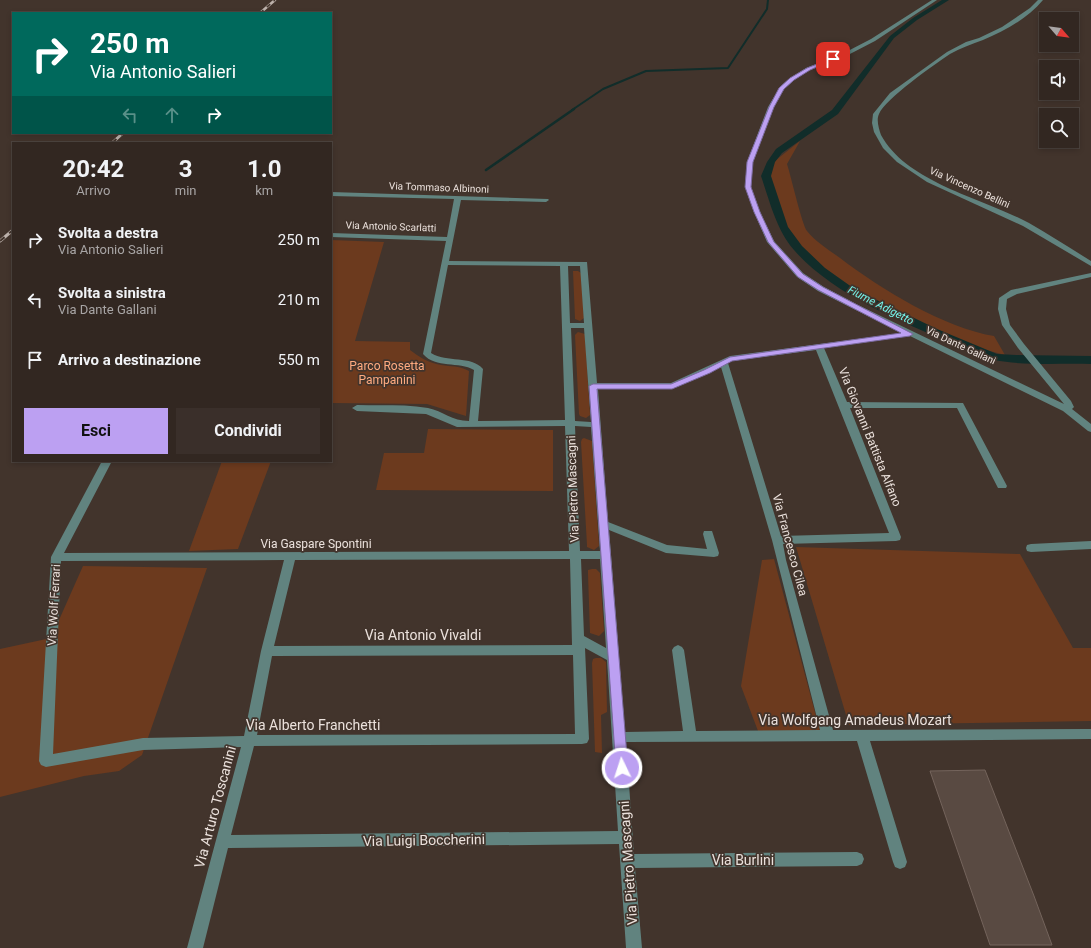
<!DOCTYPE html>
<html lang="it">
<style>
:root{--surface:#322721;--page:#3a2f2a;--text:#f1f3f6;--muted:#a8a5a5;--line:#4d443f;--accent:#bca0f2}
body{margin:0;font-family:Roboto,sans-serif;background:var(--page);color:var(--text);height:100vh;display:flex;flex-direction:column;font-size:15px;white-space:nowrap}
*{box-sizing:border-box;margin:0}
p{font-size:13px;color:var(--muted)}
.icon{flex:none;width:22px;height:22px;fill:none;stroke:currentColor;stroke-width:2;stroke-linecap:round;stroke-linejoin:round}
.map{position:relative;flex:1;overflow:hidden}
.drawer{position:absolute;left:12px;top:142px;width:320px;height:320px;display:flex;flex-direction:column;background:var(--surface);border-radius:0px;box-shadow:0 2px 6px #0003,0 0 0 1px var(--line)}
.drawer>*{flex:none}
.hud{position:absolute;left:12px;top:12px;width:320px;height:122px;border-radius:0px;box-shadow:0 2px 6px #0003,0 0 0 1px var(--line);background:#00695c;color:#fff;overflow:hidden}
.needle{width:26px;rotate:118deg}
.controls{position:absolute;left:1039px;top:12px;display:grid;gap:8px}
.controls a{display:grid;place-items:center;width:40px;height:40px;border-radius:0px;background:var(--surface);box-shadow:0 2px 6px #0003,0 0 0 1px var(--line);font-size:20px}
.pin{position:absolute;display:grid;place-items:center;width:34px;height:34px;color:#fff;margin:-17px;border-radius:8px;box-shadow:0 2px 6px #0006}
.me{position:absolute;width:44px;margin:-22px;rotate:356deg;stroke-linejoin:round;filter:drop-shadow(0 0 3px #0008)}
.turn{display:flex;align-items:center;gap:14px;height:84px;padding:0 12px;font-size:18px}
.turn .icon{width:52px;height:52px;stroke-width:2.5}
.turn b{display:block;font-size:28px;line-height:34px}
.lanes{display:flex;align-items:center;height:38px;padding:0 12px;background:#0003;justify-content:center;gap:20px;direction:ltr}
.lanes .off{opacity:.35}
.eta{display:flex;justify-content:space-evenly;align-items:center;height:68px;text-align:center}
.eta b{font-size:24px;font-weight:700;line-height:28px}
.cta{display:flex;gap:8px;margin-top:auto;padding:8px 12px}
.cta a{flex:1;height:46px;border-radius:0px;background:var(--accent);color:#111;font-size:16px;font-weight:700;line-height:46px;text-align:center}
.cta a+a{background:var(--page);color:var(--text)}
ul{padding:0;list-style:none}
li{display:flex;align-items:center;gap:12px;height:60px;padding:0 12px}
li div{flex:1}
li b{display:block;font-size:15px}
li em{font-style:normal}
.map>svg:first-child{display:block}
.green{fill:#6c3a1e}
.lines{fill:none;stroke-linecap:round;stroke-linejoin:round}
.stream-far1{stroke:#112d2a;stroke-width:2}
.stream{stroke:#112d2a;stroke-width:2.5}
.canal{fill:#112d2a;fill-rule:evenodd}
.building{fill:#594a42;stroke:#74645c}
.minor{fill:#61837f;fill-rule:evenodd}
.rail-far1-casing{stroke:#bdb2ac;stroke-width:2.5}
.rail-casing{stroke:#bdb2ac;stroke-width:3}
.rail-far1{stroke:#42342c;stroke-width:1.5;stroke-dasharray:4.5;stroke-linecap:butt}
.rail{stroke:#42342c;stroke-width:2;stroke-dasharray:6;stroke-linecap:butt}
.route{fill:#bca0f2;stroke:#7a689d}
.labels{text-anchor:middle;stroke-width:3.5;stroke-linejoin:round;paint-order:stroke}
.far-street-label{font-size:10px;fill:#ebe1dc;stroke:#42342c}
.far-water-label{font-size:11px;font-style:italic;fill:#76f5eb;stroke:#42342c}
.park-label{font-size:12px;fill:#ffab80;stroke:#42342c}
.street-label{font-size:12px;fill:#ebe1dc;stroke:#42342c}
.near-street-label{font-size:14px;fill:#ebe1dc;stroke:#42342c}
</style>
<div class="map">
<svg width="1091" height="948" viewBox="0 0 1091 948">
<rect width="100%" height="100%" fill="#42342c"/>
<g class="green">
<path d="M800,141l-13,23c4,12 15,61 20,67 9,11 22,19 33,27 41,31 104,70 154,78l11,19 -23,-6 -95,-39 -40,-23 -34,-23 -16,-13 -14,-23 -15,-44 -1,-14 4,-6z"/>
<path d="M331,240l53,2 -29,99 55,1v8c9,7 19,13 31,15 11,2 16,0 28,6l-3,45 -39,-12 -96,-1z"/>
<polygon points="573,271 578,271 581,273 584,318 580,321 575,319"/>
<polygon points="578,332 585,334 590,415 586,418 580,416 579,414 575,335"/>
<polygon points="428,429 553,430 553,491 376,490 384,453 424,453"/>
<polygon points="584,438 592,441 599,546 594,550 587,547 587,545 581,442 582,439"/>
<polygon points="222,461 271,461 238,549 189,551"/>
<polygon points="796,547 1020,554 1073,648 1091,648 1091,721 849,725"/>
<polygon points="774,559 820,731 758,731 741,686 762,560"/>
<polygon points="83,566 207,568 142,755 119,771 84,776 0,797 0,649 51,638"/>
<polygon points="592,569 596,569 600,573 604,631 599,636 590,633 588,574 588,570"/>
<polygon points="596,658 601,658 606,662 607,712 601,715 602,753 595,752 592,663 593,659"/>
</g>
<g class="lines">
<polyline class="stream-far1" points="572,110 603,89 646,71 728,68 767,9 768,0"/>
<polyline class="stream" points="486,170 574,109"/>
<path class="canal" d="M942,0h7l-32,20 -23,18 -56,76 -56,39 -7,9 -4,14 17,51 14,19 23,22 31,22 81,39 60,25 19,1 75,1v8c-32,-1 -66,2 -97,-4 -14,-2 -29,-11 -42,-17 -51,-21 -121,-50 -158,-93 -18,-21 -24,-48 -33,-74l6,-14 9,-13 56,-39 58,-74 23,-18z"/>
</g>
<polygon class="building" points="985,770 1034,896 1052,945 990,945 930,771"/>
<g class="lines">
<g class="minor">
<path d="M932,0h5l-62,41 -27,14 -38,15 -16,10 -10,9 -10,18 -21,55 -2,25 9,25 14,29 29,32 21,14 34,18 206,99 -46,-56 -16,-23 -4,-16 1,-11 12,-8 80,-17v4l-74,17 -10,5 -1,10 4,16 14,19 47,57 3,6 -2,2 19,15v8l-3,-1 -25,-20 -153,-75 -86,12 23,54 116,1 44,83 -1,2h-8l-41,-80h-107l51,129 -1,3 -4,1 -113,3 3,16 47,170 258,-1v10l-221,2 37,121 -2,5 -5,2 -5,-2 -2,-5 -36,-121 -231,1 8,112 223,-2 5,2 2,5 -2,5 -5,2 -222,2 7,80h-16l-7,-104 -391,4 -25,100h-16l54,-201 -98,3 -97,17 -5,-2 -2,-4 12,-204 51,-96h10l-48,92 505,-2 -4,-125 -108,1 -31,-13 -69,-3 -5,-3 5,-3c23,1 48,-1 71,3 15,3 24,13 41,13l5,-51c-15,-9 -38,-1 -51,-16l23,-113 -115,-4v-4l116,4 7,-38 -123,-3v-4l217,7 1,1 -3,2 -85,-2 -12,61 138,1 10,121h74l59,-27 172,-23 -84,-42 -21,-14 -30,-35 -13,-30 -9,-25 2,-25 21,-55 12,-20 10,-9 16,-10 38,-15 27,-14zM448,265l112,1 5,154 -87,1 5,-52c-12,-14 -36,-6 -52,-16zM568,266h12l4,57h-14zM571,328h13l7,94 -16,-1zM816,350l73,183 -108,3 -53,-173 4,-2zM721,367l51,173 48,190 -124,1 -12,-81 -2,-3 -4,-2 -4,2 -2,3 11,81 -58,1 -16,-202 57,23 48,4 4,-1 1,-3 -6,-19 -1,-3h-8l-1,3 4,15 -40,-4 -59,-23 -10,-133h74zM575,426l16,1 9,124h-20zM570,559l2,86 -298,1 21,-86zM581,559h19l6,89 -22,-12zM284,560l-23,91 -17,85 -101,2 -90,16 8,-193zM585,648l22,12 11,171 -387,4 23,-89 328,-2 5,-1 2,-4zM573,655l2,79 -318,1 15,-79z"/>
<path d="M1038,0h5c-15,18 -38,31 -60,40 -11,4 -22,8 -33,14 -16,11 -64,44 -71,60 -3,6 0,15 2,21 26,48 102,63 148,88 21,12 41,25 62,38v5l-68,-40 -96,-44 -30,-20 -14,-14 -9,-16 -2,-9 1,-9 17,-21 57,-41 19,-10 13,-4 23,-11 28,-19z"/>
<polygon points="1091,541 1091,549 1031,552 1027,551 1026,548 1027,545 1031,544"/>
</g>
<defs>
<polyline id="rail-far1" points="260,13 275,0"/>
<g id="rail">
<polyline points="112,143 123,133"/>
<polyline points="0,241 13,230"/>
</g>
</defs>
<use href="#rail-far1" class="rail-far1-casing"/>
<use href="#rail" class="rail-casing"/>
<use href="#rail-far1" class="rail-far1"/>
<use href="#rail" class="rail"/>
</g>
<polygon class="route" points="832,58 836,59 810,70 794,80 784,89 774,107 753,162 751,187 760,212 774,242 803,274 823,287 913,334 910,336 732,361 710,373 672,389 597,389 628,768 626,771 622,773 617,771 616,768 589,386 593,384 671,384 704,370 730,357 901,333 818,290 798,277 768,242 754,212 745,187 747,162 769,107 779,88 790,78 807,68"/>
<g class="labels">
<g class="far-street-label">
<text transform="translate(439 187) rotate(2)" y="4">Via Tommaso Albinoni</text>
<text transform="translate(970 187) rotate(24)" y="4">Via Vincenzo Bellini</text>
<text transform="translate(391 226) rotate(2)" y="4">Via Antonio Scarlatti</text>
<text transform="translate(961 345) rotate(25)" y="4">Via Dante Gallani</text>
</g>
<g class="far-water-label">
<text transform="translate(881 305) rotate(27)" y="4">Fiume Adigetto</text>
</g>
<g class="park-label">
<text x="387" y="370">Parco Rosetta<tspan x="387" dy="14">Pampanini</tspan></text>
</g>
<g class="street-label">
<text transform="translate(870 437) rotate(68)" y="4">Via Giovanni Battista Alfano</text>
<text transform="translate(573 489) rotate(-92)" y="4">Via Pietro Mascagni</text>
<text x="316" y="548">Via Gaspare Spontini</text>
<text transform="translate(790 545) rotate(75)" y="4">Via Francesco Cilea</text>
<text transform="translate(54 605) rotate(-87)" y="4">Via Wolf Ferrari</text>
</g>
<g class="near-street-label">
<text x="423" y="640">Via Antonio Vivaldi</text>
<text x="855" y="725">Via Wolfgang Amadeus Mozart</text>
<text x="313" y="730">Via Alberto Franchetti</text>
<text transform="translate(215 807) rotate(-75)" y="5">Via Arturo Toscanini</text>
<text transform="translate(424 840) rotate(-1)" y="5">Via Luigi Boccherini</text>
<text x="743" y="865">Via Burlini</text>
<text transform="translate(628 863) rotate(-94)" y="5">Via Pietro Mascagni</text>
</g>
</g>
</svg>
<div class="controls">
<a><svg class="needle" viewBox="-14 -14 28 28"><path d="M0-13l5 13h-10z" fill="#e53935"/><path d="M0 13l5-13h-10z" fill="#a8a5a5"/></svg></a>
<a><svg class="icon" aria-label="sound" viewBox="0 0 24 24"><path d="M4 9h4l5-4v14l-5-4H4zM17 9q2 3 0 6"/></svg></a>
<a><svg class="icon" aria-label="search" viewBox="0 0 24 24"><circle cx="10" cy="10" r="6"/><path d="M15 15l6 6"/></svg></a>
</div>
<div class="pin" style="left:833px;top:59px;background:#d93025"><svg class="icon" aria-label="arrive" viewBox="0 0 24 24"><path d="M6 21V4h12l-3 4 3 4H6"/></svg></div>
<svg class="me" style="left:622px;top:768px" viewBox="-20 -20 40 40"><circle r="17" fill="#bca0f2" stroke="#fff" stroke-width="3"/><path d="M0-11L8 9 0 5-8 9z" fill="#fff"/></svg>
<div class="hud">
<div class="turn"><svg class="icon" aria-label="right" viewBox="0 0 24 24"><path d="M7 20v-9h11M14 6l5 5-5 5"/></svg><div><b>250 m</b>Via Antonio Salieri</div></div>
<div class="lanes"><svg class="icon off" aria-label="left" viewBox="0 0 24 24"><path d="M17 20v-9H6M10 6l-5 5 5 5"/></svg><svg class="icon off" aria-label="ahead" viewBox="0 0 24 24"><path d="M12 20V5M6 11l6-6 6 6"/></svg><svg class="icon" aria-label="right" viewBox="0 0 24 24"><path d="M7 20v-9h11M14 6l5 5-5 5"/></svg></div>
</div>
<section class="drawer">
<div class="eta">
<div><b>20:42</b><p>Arrivo</p></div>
<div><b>3</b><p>min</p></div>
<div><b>1.0</b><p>km</p></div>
</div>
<ul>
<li><svg class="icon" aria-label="right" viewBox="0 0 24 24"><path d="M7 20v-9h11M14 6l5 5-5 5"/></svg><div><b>Svolta a destra</b><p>Via Antonio Salieri</p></div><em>250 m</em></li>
<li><svg class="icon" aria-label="left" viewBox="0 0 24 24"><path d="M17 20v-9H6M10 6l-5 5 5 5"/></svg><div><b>Svolta a sinistra</b><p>Via Dante Gallani</p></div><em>210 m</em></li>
<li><svg class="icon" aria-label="arrive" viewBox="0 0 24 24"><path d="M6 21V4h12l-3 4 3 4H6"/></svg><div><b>Arrivo a destinazione</b></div><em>550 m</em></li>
</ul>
<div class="cta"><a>Esci</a><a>Condividi</a></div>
</section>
</div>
